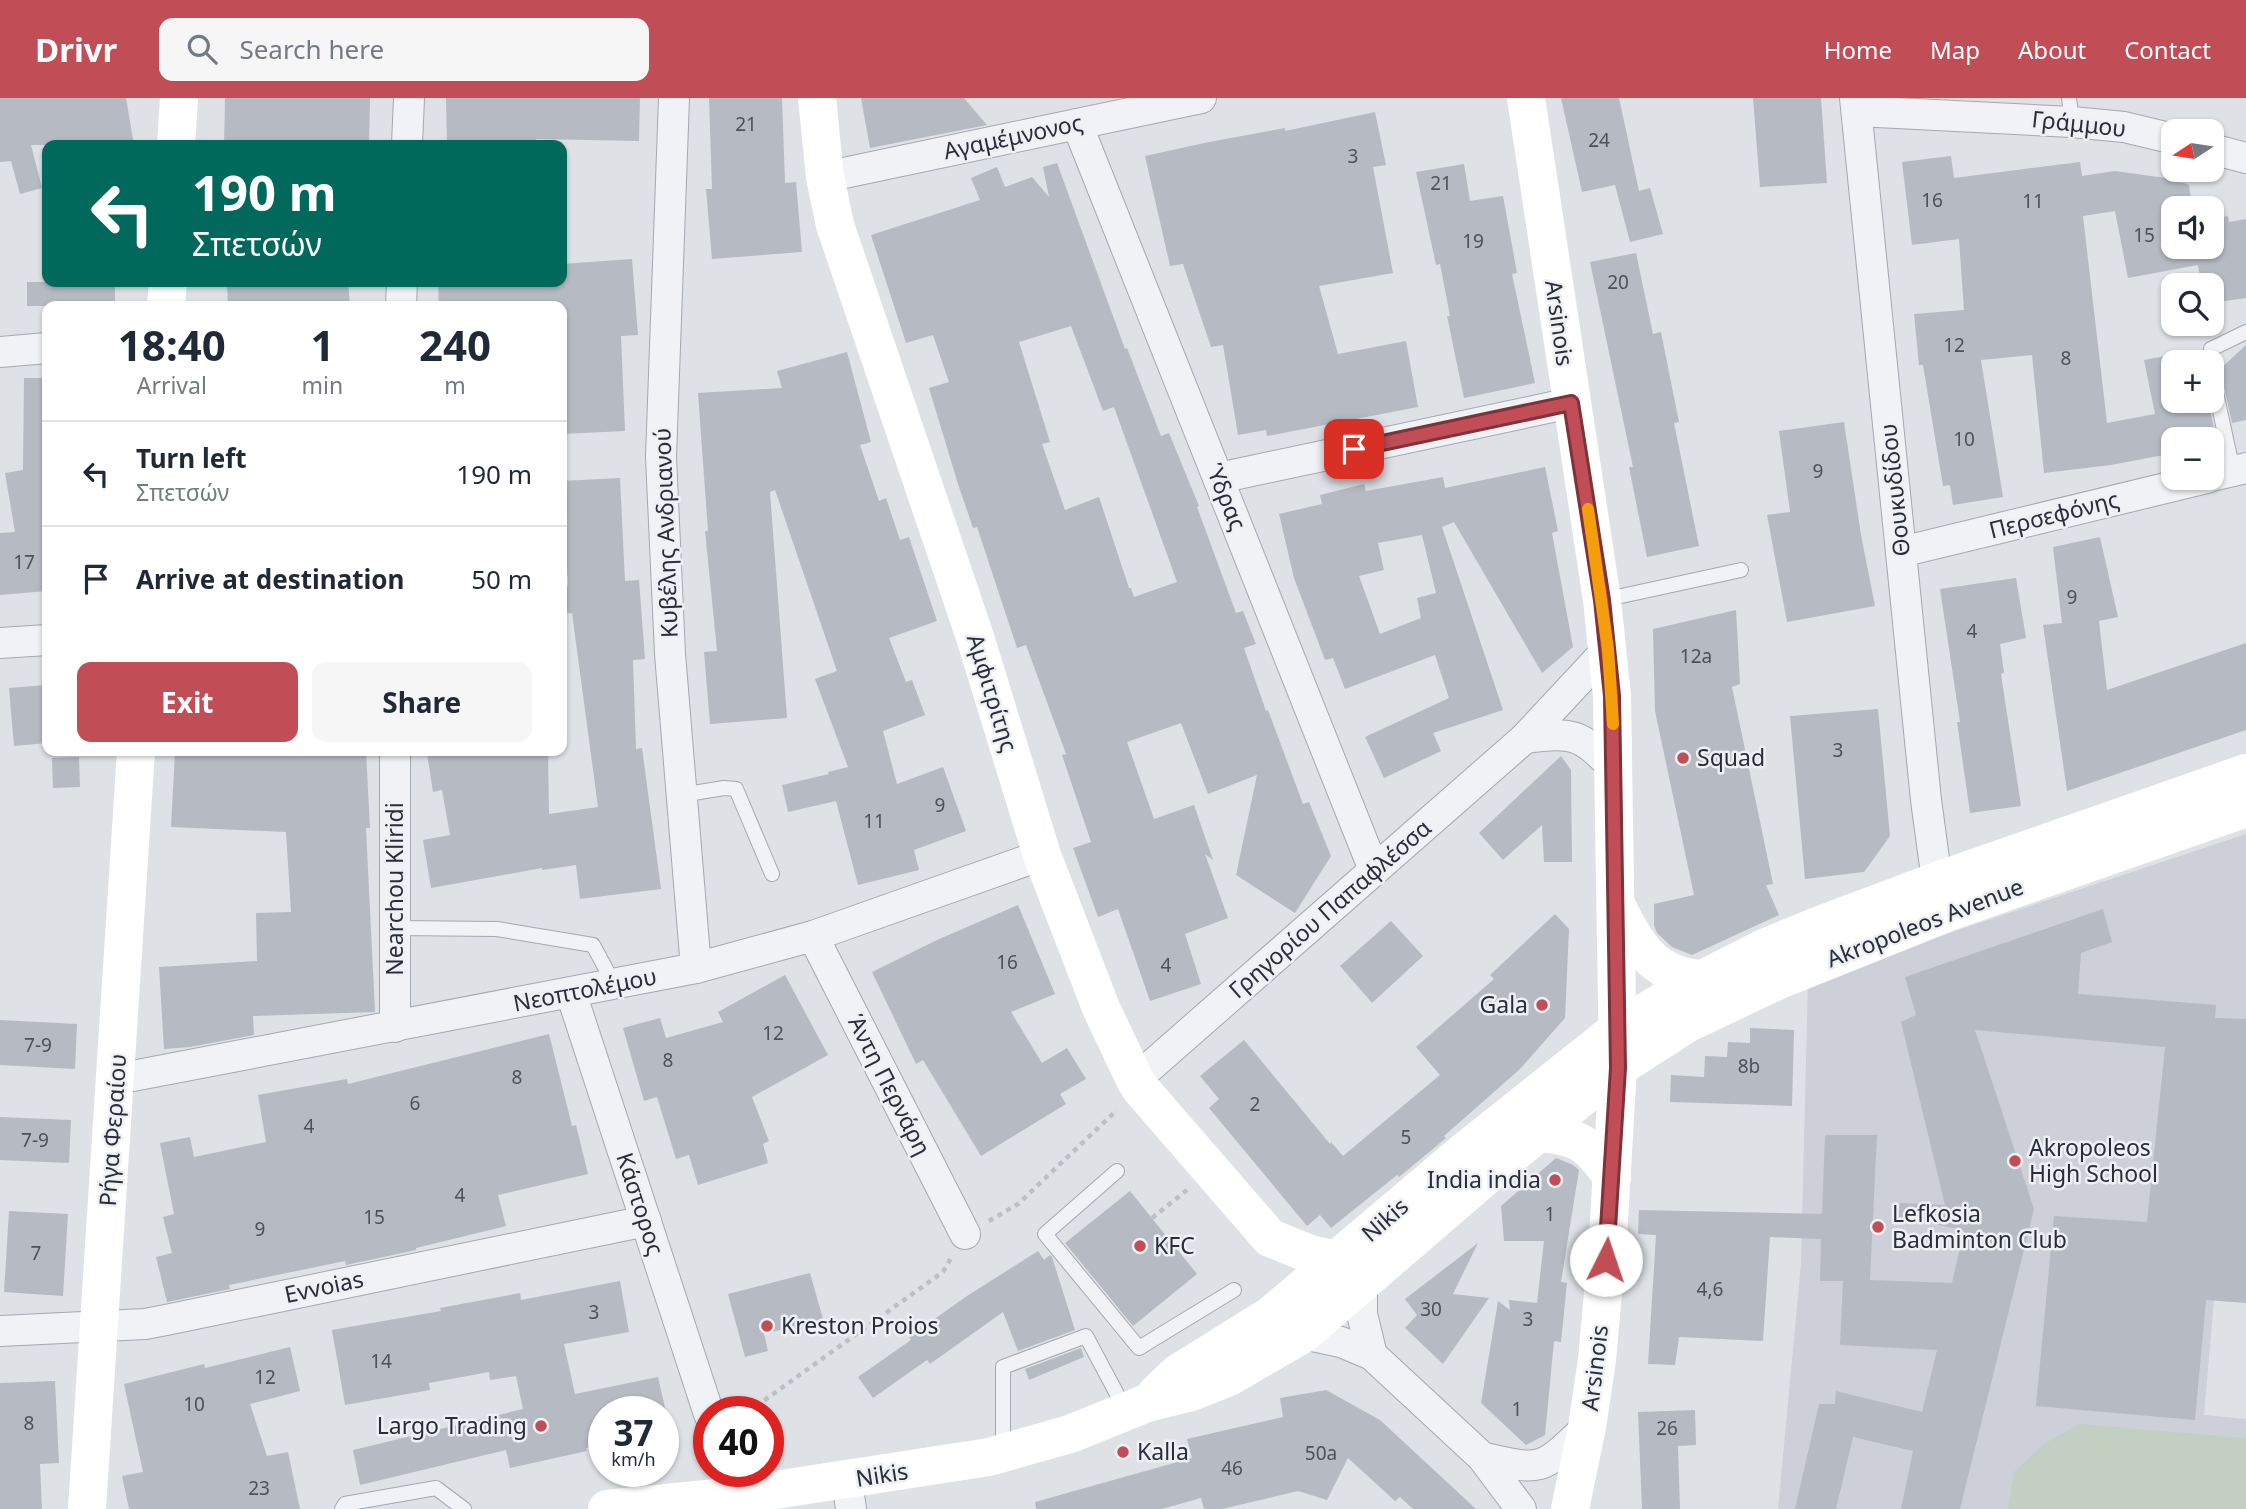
<!DOCTYPE html>
<meta charset="utf-8">
<style>
:root{--surface:#fff;--page:#f6f6f7;--text:#1f2937;--muted:#747a83;--line:#e0e1e3;--accent:#c14e57}
body{margin:0;font-family:"Noto Sans",sans-serif;background:var(--page);color:var(--text);height:100vh;display:flex;flex-direction:column;font-size:26px;white-space:nowrap}
*{box-sizing:border-box;margin:0}
p{font-size:23px;color:var(--muted)}
.icon{flex:none;width:38px;height:38px;fill:none;stroke:currentColor;stroke-width:2;stroke-linecap:round;stroke-linejoin:round}
.map{position:relative;flex:1;overflow:hidden}
.details{position:absolute;left:42px;top:203px;width:525px;height:455px;display:flex;flex-direction:column;background:var(--surface);border-radius:14px;box-shadow:0 2px 5px #0004}
.details>*{flex:none}
.top-card{position:absolute;left:42px;top:42px;width:525px;height:147px;border-radius:14px;box-shadow:0 2px 5px #0004;background:#00695c;color:#fff;overflow:hidden}
.needle{width:46px;rotate:258deg}
.controls{position:absolute;left:2161px;top:21px;display:grid;gap:14px}
.controls a{display:grid;place-items:center;width:63px;height:63px;border-radius:14px;background:var(--surface);box-shadow:0 2px 5px #0004;font-size:35px}
.speed{position:absolute;left:588px;top:1298px;display:flex;gap:14px;font-size:35px;font-weight:700;text-align:center}
.speed>*{display:grid;place-content:center;width:91px;height:91px;border-radius:50%;background:var(--surface);box-shadow:0 2px 5px #0004;line-height:1}
.speed small{font-size:18px;font-weight:400}
.speed .limit{border:10px solid #d22;background:#fff;color:#111}
.pin{position:absolute;display:grid;place-items:center;width:60px;height:60px;color:#fff;margin:-30px;border-radius:14px;box-shadow:0 4px 10px #0006}
.me{position:absolute;width:77px;margin:-38px;rotate:4deg;stroke-linejoin:round;filter:drop-shadow(0 0 5px #0008)}
.turn{display:flex;align-items:center;gap:24px;height:147px;padding:0 35px;font-size:32px}
.turn .icon{width:91px;height:91px;stroke-width:2.5}
.turn b{display:block;font-size:49px;line-height:60px}
.eta{display:flex;justify-content:space-evenly;align-items:center;height:119px;text-align:center}
.eta b{font-size:42px;font-weight:700;line-height:49px}
.action{display:flex;gap:14px;margin-top:auto;padding:14px 35px}
.action a{flex:1;height:80px;border-radius:14px;background:var(--accent);color:#fff;font-size:28px;font-weight:700;line-height:80px;text-align:center}
.action a+a{background:var(--page);color:var(--text)}
ul{padding:0;list-style:none}
li{display:flex;align-items:center;gap:21px;height:105px;padding:0 35px;border-top:2px solid var(--line)}
li div{flex:1}
li b{display:block;font-size:26px}
li em{font-style:normal}
header{display:flex;align-items:center;gap:42px;box-sizing:border-box;height:98px;padding:0 35px;background:var(--accent);color:#fff}
header strong{font-size:33px}
nav{display:flex;gap:38px;margin-inline-start:auto;font-size:24px}
.search{width:490px;height:63px;background:var(--page);display:flex;align-items:center;gap:18px;box-sizing:border-box;padding:0 24px;border-radius:14px;color:var(--muted);font-size:26px}
.map>svg:first-child{display:block}
.built{fill:#cdd0d8}
.green{fill:#c3cfc0}
.building{fill:#b6bac3;fill-rule:evenodd}
.lines{fill:none;stroke-linecap:round;stroke-linejoin:round}
.lane-casing{stroke:#a4a8b0;stroke-width:16}
.street-casing{stroke:#a4a8b0;stroke-width:32}
.path{stroke:#bdbfc5;stroke-width:4.5;stroke-dasharray:5 5;stroke-linecap:butt}
.lane{stroke:#f1f2f5;stroke-width:14}
.street{stroke:#f1f2f5;stroke-width:30}
.secondary{stroke:#fff;stroke-width:38}
.route-casing{stroke:#7d3339;stroke-width:18}
.route{stroke:#c14e57;stroke-width:12}
.slow{stroke:#f59e0b;stroke-width:12}
.poi-dot{fill:#c14e57;stroke:#eef0f4;stroke-width:2.5}
.labels{text-anchor:middle;stroke-width:5;stroke-linejoin:round;paint-order:stroke}
.number-label{font-size:19px;fill:#4c515e}
.street-label{font-size:23px;fill:#292e3c;stroke:#eef0f4}
.poi-label{font-size:23px;fill:#292e3c;stroke:#eef0f4;text-anchor:start}
</style>
<header>
<strong>Drivr</strong>
<div class="search"><svg class="icon" aria-label="search" viewBox="0 0 24 24"><circle cx="10" cy="10" r="6"/><path d="M15 15l6 6"/></svg>Search here</div>
<nav><a>Home</a><a>Map</a><a>About</a><a>Contact</a></nav>
</header>
<div class="map">
<svg width="2246" height="1411" viewBox="0 0 2246 1411">
<rect width="100%" height="100%" fill="#dee1e6"/>
<polygon class="built" points="2246,736 2246,961 2235,960 2204,1317 2246,1321 2246,1411 1778,1411 1801,1166 1808,882"/>
<polygon class="green" points="2079,1326 2246,1340 2246,1411 2008,1411 2014,1374 2044,1346"/>
<g class="building">
<polygon points="0,0 126,0 134,47 31,47 42,90 20,96 11,63 0,64"/>
<polygon points="225,0 370,0 369,47 224,47"/>
<polygon points="446,0 640,0 639,43 536,41 536,44 447,46"/>
<polygon points="709,0 782,0 785,85 796,84 802,154 712,161 706,91 712,91"/>
<polygon points="861,0 964,0 987,27 870,50"/>
<polygon points="1561,0 1619,0 1639,93 1650,90 1663,136 1630,144 1615,87 1582,94"/>
<polygon points="1753,0 1821,0 1827,85 1760,89"/>
<polygon points="1375,14 1386,67 1373,69 1393,175 1319,188 1338,256 1406,243 1418,309 1267,338 1266,332 1238,337 1223,247 1211,249 1183,166 1170,168 1145,58 1209,44 1285,30 1285,33"/>
<polygon points="1951,58 1954,80 2080,64 2082,78 2115,73 2173,81 2189,87 2192,110 2174,110 2174,149 2212,149 2212,121 2228,118 2229,124 2246,121 2246,200 2218,204 2215,187 2201,187 2198,167 2128,180 2115,113 2083,118 2107,325 2155,316 2144,262 2193,253 2195,264 2174,264 2174,303 2208,303 2214,330 2207,331 2209,341 2174,341 2174,355 2111,367 2044,375 2032,257 1981,262 2003,399 1953,407 1950,387 1943,388 1923,267 1919,267 1914,216 1964,212 1959,141 1912,147 1902,64"/>
<path d="M1057,65l68,186 2,-1 34,88 8,-3 30,73 -2,1 39,106 7,-2 13,33 -12,4 22,63 2,-1 35,94 6,-2 22,54 -36,57 -59,-38 21,-100 -49,19 -27,-71 -54,19 27,77 40,-14 19,55 -8,-6 23,64 -43,16 16,50 -51,17 -32,-92 -20,8 -25,-69 18,-6 -29,-87 4,-1 -40,-109 -9,3 -40,-121 -4,1 -15,-44 -29,-96 20,-6 -16,-47 -27,8 -35,-108 109,-35 -9,-22 26,-11 8,20 27,-10 17,20 -6,-30zM1071,228l32,85 11,-4 63,175 -43,15 -3,-9h-2l-30,-91 -34,13 -23,-66 8,-2 -31,-100z"/>
<polygon points="1464,66 1470,103 1503,98 1517,175 1512,176 1535,285 1464,300 1447,218 1450,218 1440,166 1436,167 1416,74"/>
<polygon points="1636,155 1653,236 1661,234 1679,324 1674,325 1699,448 1647,459 1629,369 1633,369 1590,164"/>
<polygon points="632,161 638,237 621,238 625,333 562,336 562,208 439,208 438,184 562,184 562,166"/>
<rect x="27" y="184" width="88" height="24"/>
<polygon points="227,184 348,184 350,208 228,208"/>
<polygon points="2246,247 2246,322 2232,325 2220,271"/>
<polygon points="847,254 871,344 860,347 879,403 886,400 900,442 909,439 937,523 889,540 906,584 912,582 925,617 883,633 897,686 943,669 966,733 914,752 919,772 858,787 836,703 788,714 782,687 829,676 828,674 848,669 815,581 837,573 775,392 770,394 787,620 710,626 704,554 717,553 705,433 708,433 698,295 782,290 777,273"/>
<polygon points="24,280 47,280 47,493 0,497 0,435 15,434 5,375 23,372"/>
<polygon points="1844,324 1861,437 1875,508 1787,524 1767,417 1790,414 1779,333"/>
<path d="M1545,369l13,64 -6,2 21,114 -31,26 -88,-151 -12,5 61,183 -70,23 8,18 -57,27 -19,-41 84,-39 -14,-43 -90,34 -12,-31 -8,2 -31,-82 -15,-64 43,-10 -2,-9 44,-11 2,7 77,-14 2,11zM1422,437l14,58 -19,5 4,20 -41,16 -21,-58 25,-6 -6,-27z"/>
<polygon points="620,380 625,483 639,482 645,561 633,562 636,651 642,650 661,791 580,801 576,767 542,772 542,770 431,790 423,742 450,737 442,692 433,694 427,655 441,653 548,653 549,716 598,709 572,515 562,515 562,487 568,487 565,440 562,441 562,383"/>
<polygon points="2100,439 2118,519 2099,523 2107,592 2246,545 2246,632 2067,693 2043,527 2062,525 2053,449"/>
<polygon points="2016,480 2026,540 2000,546 2004,575 2001,576 2021,708 1970,715 1957,624 1960,624 1940,491"/>
<polygon points="1736,512 1740,586 1732,589 1773,786 1766,787 1779,817 1692,857 1672,849 1657,835 1654,827 1654,806 1694,797 1655,613 1653,531"/>
<polygon points="47,587 47,645 14,648 9,590"/>
<polygon points="1878,611 1890,738 1864,774 1805,781 1790,618"/>
<polygon points="175,653 366,653 370,730 366,730 375,914 253,918 254,937 190,949 164,951 159,869 257,863 256,815 291,814 286,734 171,729"/>
<polygon points="1561,658 1571,672 1572,764 1544,764 1542,727 1503,762 1479,735"/>
<polygon points="79,659 80,689 53,690 52,660"/>
<polygon points="1018,807 1055,896 1011,914 1042,965 1067,950 1086,981 1060,996 1066,1006 981,1058 923,962 916,966 872,874 937,842"/>
<polygon points="2103,811 2112,844 2081,855 2078,896 2216,907 2215,920 2246,921 2246,1205 2206,1202 2195,1322 2036,1308 2054,1118 2147,1124 2165,949 1975,932 2034,1111 1960,1411 1901,1411 1913,1353 1853,1339 1836,1411 1795,1411 1819,1306 1835,1306 1836,1293 1922,1314 1937,1252 1840,1247 1843,1183 1820,1183 1821,1141 1770,1139 1763,1243 1679,1239 1675,1267 1648,1266 1656,1137 1638,1136 1639,1112 1822,1116 1825,1037 1877,1037 1870,1182 1952,1185 1964,1132 1898,1119 1900,1105 1945,1107 1901,924 1916,917 1905,879"/>
<polygon points="1555,816 1569,831 1565,920 1520,971 1444,1038 1446,1040 1399,1079 1397,1077 1331,1130 1320,1117 1307,1128 1209,1010 1219,1001 1200,978 1244,942 1330,1046 1331,1044 1343,1058 1440,977 1416,949 1494,881 1490,877"/>
<polygon points="1391,823 1423,858 1372,905 1340,868"/>
<polygon points="785,877 828,957 752,999 769,1043 763,1046 768,1065 698,1087 689,1057 676,1061 657,999 644,1003 623,930 660,920 666,940 723,924 718,914"/>
<polygon points="0,922 77,926 75,971 0,967"/>
<polygon points="1750,930 1794,932 1792,1008 1670,1004 1671,977 1704,979 1705,958 1727,959 1728,944 1750,945"/>
<polygon points="549,936 572,1028 576,1027 588,1076 498,1097 506,1128 416,1150 416,1152 346,1167 345,1163 229,1187 230,1191 167,1204 156,1159 172,1155 163,1119 174,1116 160,1045 190,1039 194,1059 266,1044 258,997 347,981 348,986"/>
<polygon points="0,1019 71,1022 69,1065 0,1062"/>
<polygon points="1556,1060 1573,1067 1579,1072 1561,1184 1567,1185 1561,1244 1554,1243 1545,1337 1526,1347 1481,1305 1498,1203 1510,1212 1509,1202 1537,1205 1544,1143 1504,1143 1501,1108"/>
<polygon points="1130,1093 1197,1176 1133,1228 1065,1145"/>
<polygon points="9,1113 68,1116 63,1198 4,1194"/>
<polygon points="1478,1145 1453,1196 1489,1200 1443,1266 1405,1230 1417,1217 1405,1201"/>
<polygon points="1038,1153 1044,1162 1050,1157 1052,1159 1075,1232 1018,1253 1003,1214 930,1266 927,1262 873,1300 858,1279 911,1242 909,1239 967,1198"/>
<polygon points="810,1175 823,1221 764,1236 768,1253 745,1259 728,1196"/>
<polygon points="620,1183 629,1234 564,1246 575,1296 658,1279 666,1314 604,1314 604,1347 586,1350 587,1353 510,1370 506,1352 360,1387 353,1352 523,1311 516,1278 490,1282 489,1274 429,1285 430,1292 345,1307 332,1232 441,1213 440,1210 520,1195 521,1202"/>
<polygon points="290,1249 300,1293 250,1306 267,1358 288,1354 300,1411 129,1411 122,1378 143,1374 124,1286 204,1266 205,1270"/>
<polygon points="1081,1250 1084,1259 1029,1282 1025,1271"/>
<polygon points="55,1283 59,1365 40,1366 42,1411 0,1411 0,1285"/>
<polygon points="1326,1292 1380,1322 1476,1411 1413,1411 1400,1399 1395,1403 1348,1360 1327,1402 1298,1393 1222,1411 1204,1411 1201,1400 1162,1411 1036,1411 1035,1404 1192,1360 1187,1341 1283,1319 1280,1300"/>
<polygon points="1695,1312 1696,1347 1678,1348 1680,1411 1642,1411 1638,1314"/>
</g>
<g class="lines">
<defs>
<g id="lane">
<polyline points="2069,0 2072,24"/>
<polyline points="2209,264 2211,251 2246,234"/>
<polyline points="2212,276 2233,373"/>
<polyline points="1603,502 1741,472"/>
<polyline points="681,697 724,690 736,691 772,776"/>
<polyline points="395,830 497,831 593,847 614,886"/>
<polyline points="1117,1073 1045,1136 1139,1250 1234,1192"/>
<polyline points="1003,1354 1003,1269 1086,1238 1126,1313"/>
<polyline points="342,1411 345,1406 436,1390 464,1411"/>
</g>
<g id="street">
<polyline points="674,0 661,359 670,556 696,870"/>
<polyline points="1855,0 1926,702 1937,783"/>
<polyline points="1857,13 2072,24 2124,29 2174,41"/>
<polyline points="1077,26 1374,772"/>
<polyline points="407,47 409,0"/>
<polyline points="2212,51 2246,60"/>
<polyline points="825,79 1201,0"/>
<polyline points="401,208 402,184"/>
<polyline points="0,254 47,250"/>
<polyline points="2212,378 2246,370"/>
<polyline points="1219,380 1571,305"/>
<polyline points="1901,454 2207,380"/>
<polyline points="0,545 47,542"/>
<path d="M1525,640c48,-6 54,-5 88,29"/>
<polyline points="395,653 395,929"/>
<polyline points="813,838 965,1136"/>
<polyline points="571,895 709,1316"/>
<polyline points="117,981 696,870 813,838 1042,757"/>
<polyline points="1135,982 1525,640 1608,551"/>
<polyline points="1362,1187 1362,1216 1372,1257"/>
<polyline points="0,1233 145,1226 166,1222 646,1123"/>
<polyline points="1303,1236 1341,1244 1372,1257 1482,1359 1521,1411"/>
<path d="M1482,1359c61,15 60,13 105,-30"/>
<polyline points="847,1383 851,1411"/>
</g>
</defs>
<use href="#lane" class="lane-casing"/>
<use href="#street" class="street-casing"/>
<g class="path">
<polyline points="1152,1120 1187,1092"/>
<polyline points="989,1123 1018,1106 1117,1012"/>
<polyline points="748,1314 943,1174 951,1160"/>
</g>
<use href="#lane" class="lane"/>
<use href="#street" class="street"/>
<g class="secondary">
<polyline points="817,0 825,79 835,127 975,539 1042,757 1101,910 1135,982 1140,990 1270,1140 1310,1156 1337,1162"/>
<polyline points="1526,0 1602,502 1612,598 1618,970 1608,1139 1597,1262 1587,1329 1570,1411"/>
<polyline points="176,47 179,0"/>
<polyline points="166,208 168,184"/>
<path d="M1617,808c19,40 37,70 85,73"/>
<path d="M1539,1035c41,3 51,12 73,44"/>
<polyline points="1156,1296 1178,1275 1271,1217 1466,1052 1618,931 1681,892 1766,849 1825,825 1937,783 2246,675"/>
<polyline points="87,1411 136,653"/>
<polyline points="607,1411 736,1398 989,1359 1070,1336 1147,1305 1191,1294 1229,1279 1303,1236 1493,1072 1618,970 1688,925 1779,882 1949,814 2246,710"/>
</g>
</g>
<g class="lines">
<defs>
<polyline id="route" points="1354,351 1571,305 1602,502 1612,598 1618,970 1606,1162"/>
</defs>
<use href="#route" class="route-casing"/>
<use href="#route" class="route"/>
<polyline class="slow" points="1588,411 1608,551 1613,626"/>
</g>
<g class="poi-dot">
<circle cx="1683" cy="660" r="7"/>
<circle cx="1542" cy="907" r="7"/>
<circle cx="2015" cy="1063" r="7"/>
<circle cx="1555" cy="1082" r="7"/>
<circle cx="1878" cy="1129" r="7"/>
<circle cx="1140" cy="1148" r="7"/>
<circle cx="767" cy="1228" r="7"/>
<circle cx="541" cy="1328" r="7"/>
<circle cx="1123" cy="1354" r="7"/>
</g>
<g class="labels">
<g class="number-label">
<text x="746" y="33">21</text>
<text x="1599" y="49">24</text>
<text x="1353" y="65">3</text>
<text x="1441" y="92">21</text>
<text x="1932" y="109">16</text>
<text x="2033" y="110">11</text>
<text x="2144" y="144">15</text>
<text x="1473" y="150">19</text>
<text x="1618" y="191">20</text>
<text x="1954" y="254">12</text>
<text x="2066" y="267">8</text>
<text x="1964" y="348">10</text>
<text x="1818" y="380">9</text>
<text x="24" y="471">17</text>
<text x="2072" y="506">9</text>
<text x="1972" y="540">4</text>
<text x="1696" y="565">12a</text>
<text x="1838" y="659">3</text>
<text x="940" y="714">9</text>
<text x="874" y="730">11</text>
<text x="1007" y="871">16</text>
<text x="1166" y="874">4</text>
<text x="773" y="942">12</text>
<text x="38" y="954">7-9</text>
<text x="668" y="969">8</text>
<text x="1749" y="975">8b</text>
<text x="517" y="986">8</text>
<text x="415" y="1012">6</text>
<text x="1255" y="1013">2</text>
<text x="309" y="1035">4</text>
<text x="1406" y="1046">5</text>
<text x="35" y="1049">7-9</text>
<text x="460" y="1104">4</text>
<text x="1550" y="1123">1</text>
<text x="374" y="1126">15</text>
<text x="260" y="1138">9</text>
<text x="36" y="1162">7</text>
<text x="1710" y="1198">4,6</text>
<text x="1431" y="1218">30</text>
<text x="594" y="1221">3</text>
<text x="1528" y="1228">3</text>
<text x="381" y="1270">14</text>
<text x="265" y="1286">12</text>
<text x="194" y="1313">10</text>
<text x="1517" y="1318">1</text>
<text x="29" y="1332">8</text>
<text x="1667" y="1337">26</text>
<text x="1321" y="1362">50a</text>
<text x="1232" y="1377">46</text>
<text x="259" y="1397">23</text>
</g>
<g class="street-label">
<text transform="translate(2079 26) rotate(6)" y="8">Γράμμου</text>
<text transform="translate(1013 39) rotate(-12)" y="8">Αγαμέμνονος</text>
<text transform="translate(1559 225) rotate(82)" y="8">Arsinois</text>
<text transform="translate(1895 392) rotate(-96)" y="8">Θουκυδίδου</text>
<text transform="translate(1226 399) rotate(68)" y="8">Ύδρας</text>
<text transform="translate(2054 417) rotate(-14)" y="8">Περσεφόνης</text>
<text transform="translate(666 435) rotate(-92)" y="8">Κυβέλης Ανδριανού</text>
<text transform="translate(992 595) rotate(73)" y="8">Αμφιτρίτης</text>
<text transform="translate(395 791) rotate(-90)" y="8">Nearchou Kliridi</text>
<text transform="translate(1330 811) rotate(-41)" y="8">Γρηγορίου Παπαφλέσσα</text>
<text transform="translate(1925 825) rotate(-21)" y="8">Akropoleos Avenue</text>
<text transform="translate(585 892) rotate(-11)" y="8">Νεοπτολέμου</text>
<text transform="translate(889 987) rotate(63)" y="8">Άντη Περνάρη</text>
<text transform="translate(113 1032) rotate(-86)" y="8">Ρήγα Φεραίου</text>
<text transform="translate(640 1106) rotate(72)" y="8">Κάστορος</text>
<text transform="translate(1385 1122) rotate(-41)" y="8">Nikis</text>
<text transform="translate(324 1189) rotate(-12)" y="8">Evvoias</text>
<text transform="translate(1595 1270) rotate(-83)" y="8">Arsinois</text>
<text transform="translate(882 1377) rotate(-9)" y="8">Nikis</text>
</g>
<g class="poi-label">
<text x="1697" y="668">Squad</text>
<text x="1528" y="915" text-anchor="end">Gala</text>
<text x="2029" y="1058">Akropoleos<tspan x="2029" dy="26">High School</tspan></text>
<text x="1541" y="1090" text-anchor="end">India india</text>
<text x="1892" y="1124">Lefkosia<tspan x="1892" dy="26">Badminton Club</tspan></text>
<text x="1154" y="1156">KFC</text>
<text x="781" y="1236">Kreston Proios</text>
<text x="527" y="1336" text-anchor="end">Largo Trading</text>
<text x="1137" y="1362">Kalla</text>
</g>
</g>
</svg>
<div class="controls">
<a><svg class="needle" viewBox="-14 -14 28 28"><path d="M0-13l5 13h-10z" fill="#e53935"/><path d="M0 13l5-13h-10z" fill="#747a83"/></svg></a>
<a><svg class="icon" aria-label="sound" viewBox="0 0 24 24"><path d="M4 9h4l5-4v14l-5-4H4zM17 9q2 3 0 6"/></svg></a>
<a><svg class="icon" aria-label="search" viewBox="0 0 24 24"><circle cx="10" cy="10" r="6"/><path d="M15 15l6 6"/></svg></a>
<a>+</a>
<a>−</a>
</div>
<div class="speed"><div>37<small>km/h</small></div><div class="limit">40</div></div>
<div class="pin" style="left:1354px;top:351px;background:#d93025"><svg class="icon" aria-label="arrive" viewBox="0 0 24 24"><path d="M6 21V4h12l-3 4 3 4H6"/></svg></div>
<svg class="me" style="left:1606px;top:1162px" viewBox="-20 -20 40 40"><circle r="19" fill="#fff"/><path d="M0-13L10 11 0 6-10 11z" fill="#c14e57"/></svg>
<div class="top-card">
<div class="turn"><svg class="icon" aria-label="left" viewBox="0 0 24 24"><path d="M17 20v-9H6M10 6l-5 5 5 5"/></svg><div><b>190 m</b>Σπετσών</div></div>
</div>
<section class="details">
<div class="eta">
<div><b>18:40</b><p>Arrival</p></div>
<div><b>1</b><p>min</p></div>
<div><b>240</b><p>m</p></div>
</div>
<ul>
<li><svg class="icon" aria-label="left" viewBox="0 0 24 24"><path d="M17 20v-9H6M10 6l-5 5 5 5"/></svg><div><b>Turn left</b><p>Σπετσών</p></div><em>190 m</em></li>
<li><svg class="icon" aria-label="arrive" viewBox="0 0 24 24"><path d="M6 21V4h12l-3 4 3 4H6"/></svg><div><b>Arrive at destination</b></div><em>50 m</em></li>
</ul>
<div class="action"><a>Exit</a><a>Share</a></div>
</section>
</div>
